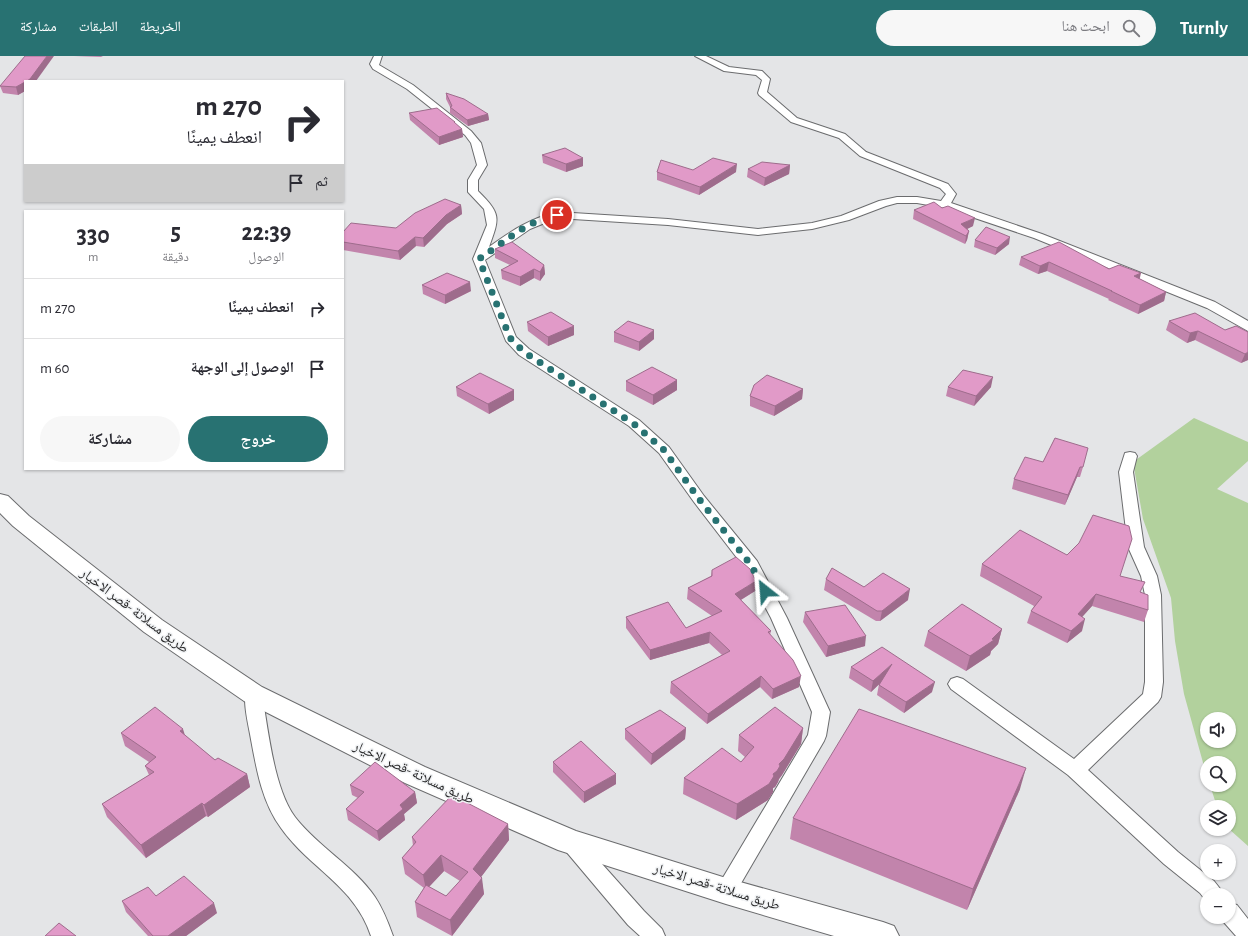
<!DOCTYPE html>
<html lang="ar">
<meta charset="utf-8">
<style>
:root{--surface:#fff;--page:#f7f7f7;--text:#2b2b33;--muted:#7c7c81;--line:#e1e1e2;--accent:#287272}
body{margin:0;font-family:"Alegreya Sans","Noto Naskh Arabic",sans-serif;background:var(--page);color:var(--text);direction:rtl;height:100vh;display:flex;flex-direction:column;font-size:15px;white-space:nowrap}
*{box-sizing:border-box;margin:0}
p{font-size:13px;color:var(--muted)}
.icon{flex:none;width:22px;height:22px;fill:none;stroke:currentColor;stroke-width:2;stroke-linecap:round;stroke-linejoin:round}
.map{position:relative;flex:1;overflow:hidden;direction:ltr}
.drawer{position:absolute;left:24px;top:154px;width:320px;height:260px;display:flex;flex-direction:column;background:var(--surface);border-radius:0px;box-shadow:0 1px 3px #0004;direction:rtl}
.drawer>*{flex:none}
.hud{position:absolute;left:24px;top:24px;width:320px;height:122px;border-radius:0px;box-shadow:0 1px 3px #0004;direction:rtl;background:#fff;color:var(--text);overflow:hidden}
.fabs{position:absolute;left:1200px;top:656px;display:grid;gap:8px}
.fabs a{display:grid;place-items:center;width:36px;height:36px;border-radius:50%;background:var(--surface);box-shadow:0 1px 3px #0004;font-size:20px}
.pin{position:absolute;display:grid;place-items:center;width:34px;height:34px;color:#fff;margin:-17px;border:2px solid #fff;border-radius:50%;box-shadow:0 1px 4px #0007}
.me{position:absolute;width:44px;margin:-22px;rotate:332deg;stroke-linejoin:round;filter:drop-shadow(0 0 3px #0008)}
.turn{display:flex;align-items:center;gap:14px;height:84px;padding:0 16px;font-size:18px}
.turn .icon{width:52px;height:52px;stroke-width:2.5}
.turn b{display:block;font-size:28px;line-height:34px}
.then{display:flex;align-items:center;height:38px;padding:0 16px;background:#0003;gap:8px;font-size:15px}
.eta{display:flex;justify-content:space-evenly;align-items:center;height:68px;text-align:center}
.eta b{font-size:24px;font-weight:700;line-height:28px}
.cta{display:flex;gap:8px;margin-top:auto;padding:8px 16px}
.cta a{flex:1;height:46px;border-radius:24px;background:var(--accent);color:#fff;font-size:16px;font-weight:700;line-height:46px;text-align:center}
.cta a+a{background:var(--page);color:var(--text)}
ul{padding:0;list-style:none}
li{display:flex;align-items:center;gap:12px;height:60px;padding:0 16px;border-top:1px solid var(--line)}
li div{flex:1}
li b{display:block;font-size:15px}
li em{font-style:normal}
header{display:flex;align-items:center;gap:24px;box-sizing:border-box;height:56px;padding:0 20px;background:var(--accent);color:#fff}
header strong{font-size:19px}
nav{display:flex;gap:22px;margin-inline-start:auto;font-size:14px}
.search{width:280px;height:36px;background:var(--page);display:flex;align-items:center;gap:10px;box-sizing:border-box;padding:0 14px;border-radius:22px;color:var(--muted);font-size:15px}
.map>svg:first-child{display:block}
.green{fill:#b2d19d;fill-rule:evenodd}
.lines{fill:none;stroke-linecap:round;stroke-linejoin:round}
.street-casing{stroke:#6b6c6e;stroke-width:2}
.primary-casing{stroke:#6b6c6e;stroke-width:2}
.street{fill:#fff;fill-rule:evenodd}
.primary{fill:#fff;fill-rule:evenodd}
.wall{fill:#c284ac;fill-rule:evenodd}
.shaded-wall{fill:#9e6c8c}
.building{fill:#e19ac8;stroke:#9e6c8c}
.route{stroke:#287272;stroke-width:7;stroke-dasharray:0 12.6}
.labels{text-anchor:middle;stroke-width:3;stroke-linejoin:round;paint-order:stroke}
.near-street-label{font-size:14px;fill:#252526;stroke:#f1f3f5}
</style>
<header>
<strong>Turnly</strong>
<div class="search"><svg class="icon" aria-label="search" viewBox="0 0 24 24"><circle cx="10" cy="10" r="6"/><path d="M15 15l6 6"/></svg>ابحث هنا</div>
<nav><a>الخريطة</a><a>الطبقات</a><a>مشاركة</a></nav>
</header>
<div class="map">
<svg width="1248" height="880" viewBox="0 0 1248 880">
<rect width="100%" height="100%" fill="#e4e5e7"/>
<path class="green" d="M1194,362l54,24v19l-31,28 31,14v343l-19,-17v-22h-12l-7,-22h19v-22h-22v14l-23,-83 -9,-53 -4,-43 -28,-79 -10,-57zM1207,663h22v22h-22z"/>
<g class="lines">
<defs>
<g id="street">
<path d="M374,0h8l-3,9 34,20 58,46 10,12 6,22 -9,15v11c23,23 22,26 11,56 22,-16 42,-29 68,-35l111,7 90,10 54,-6 29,-7 38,-15 18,-4h20l24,4 5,-7 -6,-6 -80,-32 -21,-18 -48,-16 -32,-27 -1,-2 4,-13 -6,-5 -32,-4 -29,-15h11l23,11 33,4 8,8 -3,13 30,26 48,16 21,18 82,32 8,10 -5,9 91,31 173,68 33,19v10l-41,-23 -173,-70 -89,-30 -28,-5h-20l-11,3 -37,14 -37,9 -54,6 -90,-10 -111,-7 -27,11 -45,31 31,77 13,12 110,71 30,27 35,49 53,65 30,57 43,94 -4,24 -2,5 -91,156 -7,3 -7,-3 -4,-6 93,-156 4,-23 -41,-94 -27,-51 -50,-65 -35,-49 -30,-27 -110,-71 -13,-14 -33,-82 14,-34 -3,-16 -16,-17v-12l9,-15 -6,-22 -6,-8 -58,-46 -34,-20 -3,-5z"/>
<polygon points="1130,396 1135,397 1137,400 1133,416 1144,491 1157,520 1161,539 1163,626 1161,641 1158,646 1088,714 1178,796 1214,825 1225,839 1207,839 1207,846 1200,837 1164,808 1068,719 951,633 948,628 951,623 957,621 963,623 1074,703 1143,638 1145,626 1145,539 1141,520 1128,491 1119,416 1125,397"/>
<path d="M253,631l6,2 3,5c6,35 12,95 33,123 23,30 59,49 80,80 8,12 13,25 18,39h-22c-16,-50 -62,-68 -90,-108 -20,-27 -25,-62 -31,-94 -2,-11 -8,-36 -3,-45z"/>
<polygon points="571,779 578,781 644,855 662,873 665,880 640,880 628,869 564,793 561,787 564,781"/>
<polygon points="1229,847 1237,849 1248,863 1248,880 1236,880 1221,863 1221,861 1229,861"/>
</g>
<polygon id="primary" points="0,438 8,440 29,460 162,564 262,631 425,711 576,775 726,822 883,866 894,870 899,880 834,880 726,848 558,794 405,727 244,645 144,576 13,470 0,457"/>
</defs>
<use href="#street" class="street-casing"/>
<use href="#primary" class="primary-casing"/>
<use href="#street" class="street"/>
<use href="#primary" class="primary"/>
</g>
<g class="wall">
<polygon points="74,0 103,0 101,1"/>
<polygon points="25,25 25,35 18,39 3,37 0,30"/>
<polygon points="446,37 488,58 489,64 468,70 450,57 450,51 446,43"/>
<polygon points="409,57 455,68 462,73 463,81 439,89 410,64"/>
<polygon points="542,99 583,102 583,110 566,116 543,107"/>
<polygon points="790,109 789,118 764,130 747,121 748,113"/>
<polygon points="693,114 736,116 699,139 657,124 657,116"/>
<polygon points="461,149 462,158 447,168 424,191 416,190 400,204 343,194 343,176 396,172"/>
<polygon points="942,152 973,170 967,173 969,175 967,184 965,188 913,163 914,154"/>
<polygon points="975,184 1009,188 995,199 974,191"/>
<polygon points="495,193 544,209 545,218 540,225 534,222 520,230 502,223 501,214 510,209 495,202"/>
<polygon points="1021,201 1109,213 1140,223 1166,236 1164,245 1138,258 1108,244 1109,243 1047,215 1038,218 1019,209"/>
<polygon points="422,229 471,235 445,248 423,238"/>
<polygon points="1169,265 1225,274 1236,270 1248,304 1241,307 1195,284 1187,287 1166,274"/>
<polygon points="527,266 574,279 548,290 528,275"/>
<polygon points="614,276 654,283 639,295 614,286"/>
<polygon points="677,324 677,334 653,349 626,335 626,325"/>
<polygon points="456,331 514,334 514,344 489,358 457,340"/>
<polygon points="948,331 991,331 974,350 946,340"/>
<polygon points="803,333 802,343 774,360 750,350 750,340"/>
<polygon points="1055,382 1083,411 1080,421 1077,421 1065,449 1012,433 1014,423 1043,406"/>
<polygon points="1067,499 1120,520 1141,536 1148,554 1144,566 1092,550 1082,561 1082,575 1067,587 1027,567 1031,555 1034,550 980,520 982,508"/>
<polygon points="712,514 755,535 741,544 771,575 770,579 799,631 772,643 760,631 707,668 670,637 671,626 722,599 709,587 650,604 626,572 626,561 686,572 712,560 687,543 688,532 711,520"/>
<polygon points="826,523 864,531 908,544 880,565 876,565 824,534"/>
<polygon points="805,556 865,590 826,601 803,566"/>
<polygon points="1002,573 998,588 991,595 990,599 966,615 924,590 928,575"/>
<polygon points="851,611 932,636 904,657 877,639 879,628 871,636 849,622"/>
<polygon points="686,672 685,683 651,709 625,683 625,673"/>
<polygon points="803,672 801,688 782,719 779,723 778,726 775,731 773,732 773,736 768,744 736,764 683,738 684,722 741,706 745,701 738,695 739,679"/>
<polygon points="121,677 185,680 215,704 247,718 250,731 208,761 206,760 146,802 107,761 102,748 149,719 145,710 149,706 125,690"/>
<polygon points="553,706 616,728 584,747 553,716"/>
<polygon points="350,729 415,736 417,747 404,758 405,764 379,785 348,764 346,753 358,742 352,739"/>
<polygon points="1020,733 967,854 790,783 793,762"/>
<path d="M508,768l1,16 -28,37 3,17 -32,42 -35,-19 -2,-15 9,-14 -19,-14 -3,-16 11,-12 -1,-9zM444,815l16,10 -14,15 -17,-9z"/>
<polygon points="156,840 217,857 186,880 148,880 126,856 122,845"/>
</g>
<g class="shaded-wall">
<polygon points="47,0 54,0 36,25 27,25"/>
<polygon points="25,26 25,35 18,39 16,31"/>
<polygon points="488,58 489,64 468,70 467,64"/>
<polygon points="462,73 463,81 439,89 439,81"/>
<polygon points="583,102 583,110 566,116 566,108"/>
<polygon points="737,108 736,116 699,139 700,131"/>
<polygon points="790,109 789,118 764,130 765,122"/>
<polygon points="461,149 462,158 447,168 424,191 423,182 446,159"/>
<polygon points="975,162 973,170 959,177 961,168"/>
<polygon points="969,175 967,184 965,188 966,180"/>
<polygon points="415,181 416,190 400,204 398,195"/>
<polygon points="1010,181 1009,188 995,199 997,192"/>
<polygon points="1049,206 1047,215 1038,218 1040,210"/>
<polygon points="544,209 545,218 540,225 540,216"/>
<polygon points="534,213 534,222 520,230 520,221"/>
<polygon points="1141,217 1139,226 1134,220"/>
<polygon points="470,226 471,235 445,248 445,239"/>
<polygon points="1166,236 1164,245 1138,258 1140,249"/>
<polygon points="574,270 574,279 548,290 548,281"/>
<polygon points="654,274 654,283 639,295 639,286"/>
<polygon points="1198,275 1195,284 1187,287 1190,277"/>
<polygon points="1248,296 1248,304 1241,307 1245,298"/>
<polygon points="993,321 991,331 974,350 976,340"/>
<polygon points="677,324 677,334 653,349 653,339"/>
<polygon points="803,333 802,343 774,360 775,350"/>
<polygon points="514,334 514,344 489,358 488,348"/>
<polygon points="1080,411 1077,421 1065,449 1068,439"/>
<polygon points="756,525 755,535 734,548 735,538"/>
<polygon points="910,533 908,544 880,565 882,555"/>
<polygon points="1096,538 1092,550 1074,570 1078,558"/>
<polygon points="1085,563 1082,575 1067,587 1071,575"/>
<polygon points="1002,573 998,588 991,595 990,599 966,615 970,600 992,583"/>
<polygon points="710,576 709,587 650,604 650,594"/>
<polygon points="866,580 865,590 826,601 828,590"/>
<polygon points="892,608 890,618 871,636 873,625"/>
<polygon points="761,620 760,631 707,668 708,658"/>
<polygon points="801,620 799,631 772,643 773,633"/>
<polygon points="935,626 932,636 904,657 906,646"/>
<polygon points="686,672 685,683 651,709 652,698"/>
<polygon points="803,672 801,688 782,719 779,723 778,726 775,731 773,732 773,736 768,744 736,764 737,748 773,718"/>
<polygon points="183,673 187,686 180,675"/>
<polygon points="1026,712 1020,733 967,854 973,833"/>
<polygon points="247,718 250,731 208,761 204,749"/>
<polygon points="616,718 616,728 584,747 584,736"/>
<polygon points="415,736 417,747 404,758 405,764 379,785 377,775 400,749"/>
<polygon points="202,747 206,760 146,802 141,789"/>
<polygon points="508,768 509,784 475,829 473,813"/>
<polygon points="441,799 444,815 426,834 423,819"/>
<polygon points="482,822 484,838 452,880 450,864"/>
<polygon points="214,847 217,857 186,880 168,880"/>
</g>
<g class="building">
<polygon points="25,0 47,0 30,23 27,25 25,25 25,26 16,31 0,30"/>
<polygon points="446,37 464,43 488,58 467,64 450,51 452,50"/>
<polygon points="437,52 455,66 454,66 462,73 439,81 409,57"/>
<polygon points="565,92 583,102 566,108 542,99"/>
<polygon points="713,102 737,108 700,131 657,116 661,104 693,114"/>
<polygon points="762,106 790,109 765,122 748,113"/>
<polygon points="445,143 461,149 446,159 423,182 415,181 398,195 343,186 343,176 351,167 396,172 415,157"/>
<polygon points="934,146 942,152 948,150 975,162 961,168 969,175 966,180 914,154"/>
<polygon points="986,171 1010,181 997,192 975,184"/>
<polygon points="512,186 544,209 540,216 534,213 520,221 501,214 518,205 495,193"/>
<polygon points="1059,186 1109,213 1119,209 1141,217 1134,220 1166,236 1140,249 1111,235 1112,235 1049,206 1040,210 1021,201"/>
<polygon points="447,217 470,226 445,239 422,229"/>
<polygon points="551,256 574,270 548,281 527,266"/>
<polygon points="1195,257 1225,274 1236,270 1248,276 1248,296 1245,298 1198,275 1190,277 1169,265"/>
<polygon points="628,265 654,274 639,286 614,276"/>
<polygon points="652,311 677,324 653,339 626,325"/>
<polygon points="963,314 993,321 976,340 948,331"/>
<polygon points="480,317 514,334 488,348 456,331"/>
<polygon points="767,319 803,333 775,350 750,340 754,329"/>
<polygon points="1055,382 1088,392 1083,411 1080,411 1068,439 1014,423 1025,401 1043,406"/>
<polygon points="1093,459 1129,470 1132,483 1120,520 1145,526 1140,536 1148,539 1148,554 1096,538 1078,558 1085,563 1071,575 1031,555 1042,541 982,508 1020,474 1067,499 1079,487"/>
<polygon points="736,501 750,513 756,525 735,538 771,575 768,576 793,604 801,620 773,633 761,620 708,658 671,626 730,595 710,576 650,594 626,561 668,546 686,572 722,555 688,532 712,520 712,514"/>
<polygon points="832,512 864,531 883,517 910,533 882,555 877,555 826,523"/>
<polygon points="962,548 1002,573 992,583 994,584 970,600 928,575"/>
<polygon points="845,549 866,580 828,590 805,556"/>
<polygon points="882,591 935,626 906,646 879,629 892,608 873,625 851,611"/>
<polygon points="155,651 183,673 180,675 215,704 218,702 247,718 204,749 202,747 141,789 102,748 154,716 145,710 156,701 121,677"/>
<polygon points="775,651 803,672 784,703 779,708 780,710 777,715 773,718 774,720 769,728 737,748 684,722 722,692 741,706 754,691 739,679"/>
<polygon points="859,653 1026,712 973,833 793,762"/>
<polygon points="660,654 686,672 652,698 625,673"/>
<polygon points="581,685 616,718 584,736 553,706"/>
<polygon points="375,706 415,736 400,749 403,753 377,775 346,753 364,736 350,729"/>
<polygon points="452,739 508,768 473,813 482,822 450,864 415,846 426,829 446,840 468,816 441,799 423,819 402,802 416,786 412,781"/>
<polygon points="184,820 214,847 168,880 153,880 122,845 148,831 156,840"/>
<polygon points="59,867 76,880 45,880"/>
</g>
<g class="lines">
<path class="route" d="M557,159c-29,5 -54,28 -78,44l31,79 14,14 110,72 30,26 35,49 52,66 14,26"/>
</g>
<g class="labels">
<g class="near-street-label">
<text transform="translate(135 554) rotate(37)" y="5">طريق مسلاتة -قصر الاخيار</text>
<text transform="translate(414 716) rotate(25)" y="5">طريق مسلاتة -قصر الاخيار</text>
<text transform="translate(717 830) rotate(17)" y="5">طريق مسلاتة -قصر الاخيار</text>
</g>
</g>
</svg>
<div class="fabs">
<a><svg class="icon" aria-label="sound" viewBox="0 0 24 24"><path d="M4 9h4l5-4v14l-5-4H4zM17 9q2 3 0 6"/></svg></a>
<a><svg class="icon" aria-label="search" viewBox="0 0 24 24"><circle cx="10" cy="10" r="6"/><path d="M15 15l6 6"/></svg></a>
<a><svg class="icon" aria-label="layers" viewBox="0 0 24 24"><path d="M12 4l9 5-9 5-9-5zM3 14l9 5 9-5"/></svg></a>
<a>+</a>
<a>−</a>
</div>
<div class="pin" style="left:557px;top:159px;background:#d93025"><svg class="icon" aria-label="arrive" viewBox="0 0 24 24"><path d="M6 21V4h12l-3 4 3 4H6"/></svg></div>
<svg class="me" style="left:765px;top:535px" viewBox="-20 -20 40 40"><path d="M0-17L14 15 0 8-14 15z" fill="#287272" stroke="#fff" stroke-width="4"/></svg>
<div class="hud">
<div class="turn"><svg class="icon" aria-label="right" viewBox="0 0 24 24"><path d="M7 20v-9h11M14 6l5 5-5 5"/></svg><div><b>270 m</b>انعطف يمينًا</div></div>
<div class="then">ثم<svg class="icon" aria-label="arrive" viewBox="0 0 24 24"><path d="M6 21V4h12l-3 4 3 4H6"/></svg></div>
</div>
<section class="drawer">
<div class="eta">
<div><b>22:39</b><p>الوصول</p></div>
<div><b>5</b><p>دقيقة</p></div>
<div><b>330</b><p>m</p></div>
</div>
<ul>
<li><svg class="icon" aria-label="right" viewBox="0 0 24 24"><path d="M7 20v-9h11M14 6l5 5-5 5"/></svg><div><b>انعطف يمينًا</b></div><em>270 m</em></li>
<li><svg class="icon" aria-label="arrive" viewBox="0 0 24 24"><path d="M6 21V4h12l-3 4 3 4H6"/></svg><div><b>الوصول إلى الوجهة</b></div><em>60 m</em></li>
</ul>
<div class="cta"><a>خروج</a><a>مشاركة</a></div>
</section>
</div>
